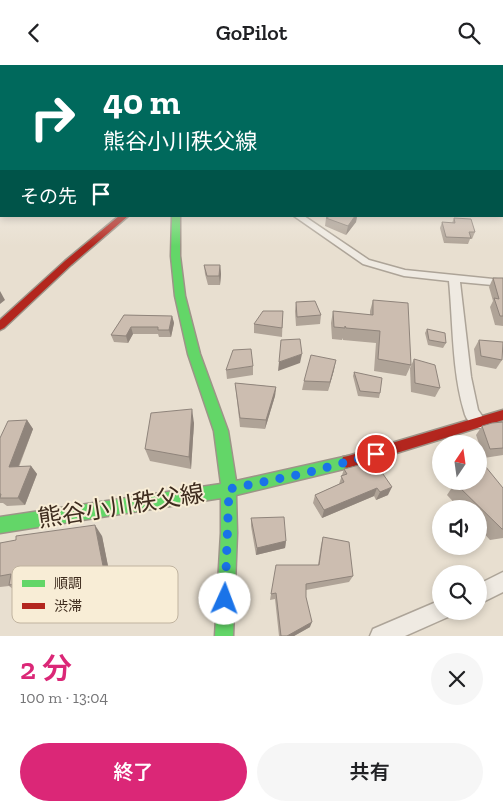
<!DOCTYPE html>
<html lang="ja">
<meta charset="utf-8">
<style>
:root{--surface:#fff;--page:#f6f6f6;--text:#202124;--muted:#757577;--accent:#db2777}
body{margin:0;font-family:"Zilla Slab","Noto Sans JP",serif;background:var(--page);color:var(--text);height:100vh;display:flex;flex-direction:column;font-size:19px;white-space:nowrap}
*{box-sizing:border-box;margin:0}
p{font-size:16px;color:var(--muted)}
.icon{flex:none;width:28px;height:28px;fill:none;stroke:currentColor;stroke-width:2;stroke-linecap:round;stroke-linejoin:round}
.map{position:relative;height:571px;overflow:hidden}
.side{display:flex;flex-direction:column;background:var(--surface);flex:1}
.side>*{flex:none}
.top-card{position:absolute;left:0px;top:0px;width:504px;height:152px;box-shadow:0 2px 8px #0003;background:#00695c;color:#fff;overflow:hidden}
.needle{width:32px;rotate:13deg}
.tools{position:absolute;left:432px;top:370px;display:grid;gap:10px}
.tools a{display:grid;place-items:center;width:55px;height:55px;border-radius:50%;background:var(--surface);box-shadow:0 2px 8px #0003;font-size:25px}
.pin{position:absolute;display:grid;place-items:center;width:42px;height:42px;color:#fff;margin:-21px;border:2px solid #fff;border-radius:50%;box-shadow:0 1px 5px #0007}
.me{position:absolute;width:55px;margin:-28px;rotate:2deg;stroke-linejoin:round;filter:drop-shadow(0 0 4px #0008)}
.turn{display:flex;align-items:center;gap:18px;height:105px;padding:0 20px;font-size:22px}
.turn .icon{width:65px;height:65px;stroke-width:2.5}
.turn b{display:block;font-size:35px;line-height:42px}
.then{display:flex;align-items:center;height:48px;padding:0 20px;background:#0003;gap:10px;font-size:19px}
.round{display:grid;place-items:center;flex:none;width:52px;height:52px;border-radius:26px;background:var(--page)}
.overview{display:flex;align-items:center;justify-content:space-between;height:85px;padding:0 20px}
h1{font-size:30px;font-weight:600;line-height:38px;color:var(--accent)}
.button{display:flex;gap:10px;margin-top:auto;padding:10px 20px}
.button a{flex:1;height:58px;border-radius:30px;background:var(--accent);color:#fff;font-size:20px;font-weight:600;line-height:58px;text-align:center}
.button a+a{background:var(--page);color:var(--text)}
header{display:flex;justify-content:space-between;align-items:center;height:65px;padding:0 20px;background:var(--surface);font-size:22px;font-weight:600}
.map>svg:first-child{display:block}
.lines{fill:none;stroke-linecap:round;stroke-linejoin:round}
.street-casing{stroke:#ada498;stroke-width:3}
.fast-casing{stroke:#9d9488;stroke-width:3}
.jam-casing{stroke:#9d9488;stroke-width:3}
.street{fill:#efeae2;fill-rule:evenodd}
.fast{fill:#63d668;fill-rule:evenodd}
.jam{fill:#b3261e;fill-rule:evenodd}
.wall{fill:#afa397}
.shaded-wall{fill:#8f847b}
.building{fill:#ccbdb0;stroke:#8f847b}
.route{stroke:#1a73e8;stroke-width:9;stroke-dasharray:0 16.2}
.labels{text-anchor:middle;stroke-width:4;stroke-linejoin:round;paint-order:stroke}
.near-street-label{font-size:24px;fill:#3e2c1e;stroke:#f8edd6}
.key{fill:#f8edd6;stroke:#c0b39f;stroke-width:1}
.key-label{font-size:14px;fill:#3e2c1e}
</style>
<header><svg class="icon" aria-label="back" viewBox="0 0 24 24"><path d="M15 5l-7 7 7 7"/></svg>GoPilot<svg class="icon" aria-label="search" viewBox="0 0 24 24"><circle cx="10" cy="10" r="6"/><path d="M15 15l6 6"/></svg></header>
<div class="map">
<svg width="503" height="571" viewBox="0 0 503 571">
<rect width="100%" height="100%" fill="#e8dfd0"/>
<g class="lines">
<defs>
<g id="street">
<rect x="502" y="127" width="1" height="4"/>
<rect x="0" y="141" width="1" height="4"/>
<path d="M294,151h10l65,44 36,10 98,10v6l-43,-4 11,95 7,33 9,13 -2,4c-10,4 -19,-6 -21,-16 -12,-40 -11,-89 -15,-130l-45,-5 -41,-12z"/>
<polygon points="503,507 503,527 479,539 479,519"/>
<polygon points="441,535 441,546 451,546 448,552 405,571 370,571 373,564"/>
</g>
<polygon id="fast" points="172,151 180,151 180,191 185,231 200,289 228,366 236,416 348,391 353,392 355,397 353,402 348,403 236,430 237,468 233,571 215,571 221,468 221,433 0,468 0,452 221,419 214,366 188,289 175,231 171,191"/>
<g id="jam">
<polygon points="119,151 128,151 71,200 4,263 0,265 0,255 65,196"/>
<polygon points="503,345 503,355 348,403 343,402 341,397 343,392 348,391"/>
</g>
</defs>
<use href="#street" class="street-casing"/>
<use href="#fast" class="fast-casing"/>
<use href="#jam" class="jam-casing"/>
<use href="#street" class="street"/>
<use href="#fast" class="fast"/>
<use href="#jam" class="jam"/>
</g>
<g class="wall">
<polygon points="330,151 357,151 356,157 346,170 325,161 326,153"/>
<polygon points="454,153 475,167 472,174 470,174 468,179 444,178 440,163 442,157 452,158"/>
<polygon points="204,200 220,200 221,209 220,220 208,220 205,209"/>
<polygon points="493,213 503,213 503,261 495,260 490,242 493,236 489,222"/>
<polygon points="373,235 411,300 406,311 374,306 376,278 343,275 343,273 342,275 332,274 331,258 333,246 370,250 370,246"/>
<polygon points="296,237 321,250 320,259 296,261 295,246"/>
<polygon points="283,246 282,272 254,268 254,259"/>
<polygon points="124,250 172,251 174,258 171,272 159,272 158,269 133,269 128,278 114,277 111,270"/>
<polygon points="427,264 446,278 443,283 428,280 425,268"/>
<polygon points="479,275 502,295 496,304 476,300 474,284"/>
<polygon points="414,294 440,323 435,332 411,327 410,303"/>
<polygon points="253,301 253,310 227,314 226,305"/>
<polygon points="334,305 328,326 302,325 304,316"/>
<polygon points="354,307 380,328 379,333 358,331 353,311"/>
<polygon points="235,318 276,322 275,331 265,364 240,362 236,327"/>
<polygon points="27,355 33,364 19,402 31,401 37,409 25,440 7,441 3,438 0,438 0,373"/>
<polygon points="503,357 503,390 484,393 476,370 482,361"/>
<polygon points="194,358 191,404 150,396 145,384"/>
<polygon points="374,396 388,430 376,435 374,431 322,453 313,438 315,430 339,419 344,404"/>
<polygon points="455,418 503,423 503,473 490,475 479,463 479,444 460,444 447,430"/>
<polygon points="251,453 286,476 285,483 256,490 251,461"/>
<polygon points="102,471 111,516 21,530 9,521 0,522 0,478"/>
<polygon points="323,472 353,511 349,517 306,525 306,532 310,562 294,571 279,571 275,534 270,535 271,529 318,500 321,480"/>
</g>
<g class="shaded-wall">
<polygon points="355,151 357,151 356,157 346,170 348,161"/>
<polygon points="220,200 221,209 220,220 219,211"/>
<polygon points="0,226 5,235 0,239"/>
<polygon points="172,251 174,258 171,272 169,265"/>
<polygon points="131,262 133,269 128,278 126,271"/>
<polygon points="302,289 300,298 278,306 279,297"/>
<polygon points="336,295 334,305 328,326 330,317"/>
<polygon points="276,322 275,331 265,364 266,355"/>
<polygon points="192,344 194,358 191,404 189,392"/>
<polygon points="27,355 33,364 15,410 9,402"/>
<polygon points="31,401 37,409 25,440 18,433"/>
<polygon points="392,422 388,430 376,435 380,427"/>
<polygon points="377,423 374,431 322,453 324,445"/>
<polygon points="95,460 102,471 111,516 104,506"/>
<polygon points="286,476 285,483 256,490 257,483"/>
<polygon points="312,557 310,562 294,571 287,571"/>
</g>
<g class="building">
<polygon points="330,151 355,151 348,161 326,153"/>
<polygon points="454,153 471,154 475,167 469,167 471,173 446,172 442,157 455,158"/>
<polygon points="204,200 220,200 219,211 207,211"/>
<polygon points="493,213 503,213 503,251 500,251 494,233 499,234"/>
<polygon points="373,235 408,238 411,300 378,294 380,266 346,263 345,261 345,263 334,262 333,246 373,250"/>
<polygon points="315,236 321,250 297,252 296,237"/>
<polygon points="263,246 283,246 282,263 254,259"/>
<polygon points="124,250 172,251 169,265 158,265 158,262 131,262 126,271 111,270"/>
<polygon points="427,264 445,268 446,278 429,275"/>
<polygon points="300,274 302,289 279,297 281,275"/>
<polygon points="479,275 503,277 502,295 481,291"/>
<polygon points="251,284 253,301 226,305 233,285"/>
<polygon points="311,290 336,295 330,317 304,316"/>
<polygon points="414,294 435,300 440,323 415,318"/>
<polygon points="354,307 382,313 380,328 360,326"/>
<polygon points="235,318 276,322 266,355 240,353"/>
<polygon points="192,344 189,392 145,384 151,348"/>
<polygon points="27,355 9,402 31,401 18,433 0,433 1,429 0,429 0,373 8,356"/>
<polygon points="503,357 503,383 490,384 482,361 492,358"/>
<polygon points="374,396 392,422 380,427 377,423 324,445 315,430 344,417 341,411 347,409 344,404"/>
<polygon points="481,396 503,423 503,464 502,464 455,418 458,416 479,416 479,398"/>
<polygon points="284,452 286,476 257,483 251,453"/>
<polygon points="95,460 104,506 9,520 11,509 0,511 0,478 16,475 16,471"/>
<polygon points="323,472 349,477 353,511 306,519 306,532 312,557 287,571 281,571 276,528 271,529 276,500 319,500"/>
</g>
<linearGradient id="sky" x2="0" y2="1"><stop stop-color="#95bed8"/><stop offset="0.56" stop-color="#f5f1ea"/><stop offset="1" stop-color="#f5f1ea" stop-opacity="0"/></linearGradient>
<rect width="503" height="181" fill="url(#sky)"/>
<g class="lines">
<polyline class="route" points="225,534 229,424 306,408 376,389"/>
</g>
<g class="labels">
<g class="near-street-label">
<text transform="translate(121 441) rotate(-9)" y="8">熊谷小川秩父線</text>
</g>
</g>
<rect x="12" y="501" width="166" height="57" rx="8" class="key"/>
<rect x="22" y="515" width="23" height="7" fill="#63d668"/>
<rect x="22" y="538" width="23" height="6" fill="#b3261e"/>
<g class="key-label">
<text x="54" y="523">順調</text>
<text x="54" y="546">渋滞</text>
</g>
</svg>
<div class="tools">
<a><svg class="needle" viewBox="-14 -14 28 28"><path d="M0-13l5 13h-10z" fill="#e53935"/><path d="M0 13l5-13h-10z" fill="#757577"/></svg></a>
<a><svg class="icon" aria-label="sound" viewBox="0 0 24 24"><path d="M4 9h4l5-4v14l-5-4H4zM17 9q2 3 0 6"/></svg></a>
<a><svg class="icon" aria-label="search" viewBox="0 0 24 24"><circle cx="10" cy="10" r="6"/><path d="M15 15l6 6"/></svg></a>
</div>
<div class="pin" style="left:376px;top:389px;background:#d93025"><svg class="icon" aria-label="arrive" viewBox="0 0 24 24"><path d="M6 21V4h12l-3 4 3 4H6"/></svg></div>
<svg class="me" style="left:225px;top:534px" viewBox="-20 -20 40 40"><circle r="19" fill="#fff"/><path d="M0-13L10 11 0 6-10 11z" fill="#1a73e8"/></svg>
<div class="top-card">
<div class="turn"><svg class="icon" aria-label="right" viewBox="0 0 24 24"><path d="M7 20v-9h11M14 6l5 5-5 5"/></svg><div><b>40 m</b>熊谷小川秩父線</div></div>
<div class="then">その先<svg class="icon" aria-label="arrive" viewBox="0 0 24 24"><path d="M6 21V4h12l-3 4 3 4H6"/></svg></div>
</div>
</div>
<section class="side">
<div class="overview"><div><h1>2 分</h1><p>100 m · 13:04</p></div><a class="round"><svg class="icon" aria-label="close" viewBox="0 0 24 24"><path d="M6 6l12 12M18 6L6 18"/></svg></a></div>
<div class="button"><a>終了</a><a>共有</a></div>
</section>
